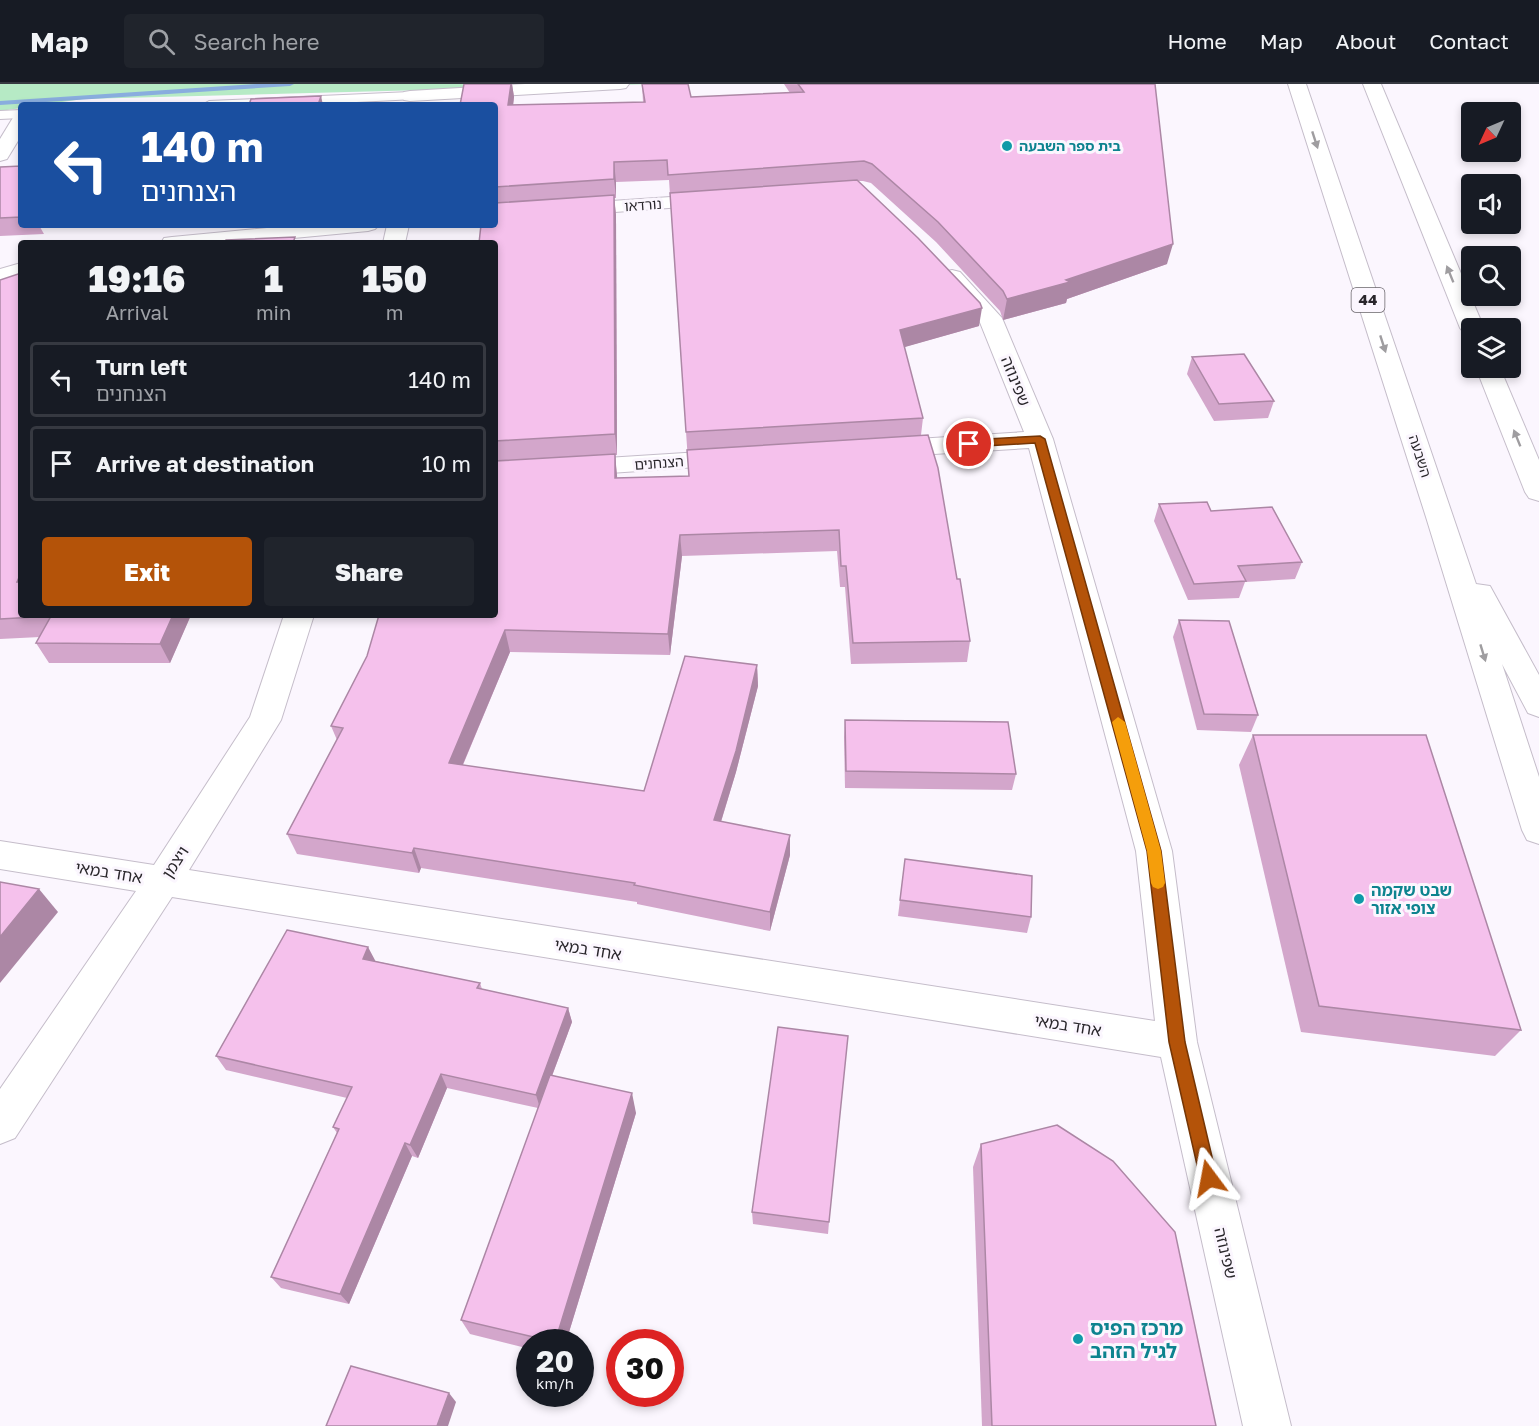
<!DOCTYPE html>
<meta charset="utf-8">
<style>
:root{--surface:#171b24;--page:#20242c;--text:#f1f3f6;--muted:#9ea1a6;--line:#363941;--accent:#b45309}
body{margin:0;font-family:"Golos Text","Noto Sans Hebrew",sans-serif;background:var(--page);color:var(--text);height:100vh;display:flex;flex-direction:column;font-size:22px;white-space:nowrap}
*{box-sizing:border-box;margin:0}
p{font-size:20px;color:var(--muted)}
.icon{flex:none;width:33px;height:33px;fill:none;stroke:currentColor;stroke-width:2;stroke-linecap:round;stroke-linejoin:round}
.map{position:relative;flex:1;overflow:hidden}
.panel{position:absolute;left:18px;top:156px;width:480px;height:378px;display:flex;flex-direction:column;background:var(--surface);border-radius:6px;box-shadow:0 3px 9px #0003}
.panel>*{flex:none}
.top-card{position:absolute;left:18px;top:18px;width:480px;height:126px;border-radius:6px;box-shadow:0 3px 9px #0003;background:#1a4fa0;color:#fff;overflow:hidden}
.needle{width:39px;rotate:226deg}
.buttons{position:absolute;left:1461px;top:18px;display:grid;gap:12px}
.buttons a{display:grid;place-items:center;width:60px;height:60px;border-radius:6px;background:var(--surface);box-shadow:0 3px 9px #0003;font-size:30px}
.speed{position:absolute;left:516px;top:1245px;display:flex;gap:12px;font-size:30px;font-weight:700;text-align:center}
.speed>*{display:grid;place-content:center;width:78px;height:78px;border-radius:50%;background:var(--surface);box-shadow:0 3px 9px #0003;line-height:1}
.speed small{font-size:15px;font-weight:400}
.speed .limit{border:9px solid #d22;background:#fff;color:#111}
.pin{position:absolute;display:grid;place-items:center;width:51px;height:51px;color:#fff;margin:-26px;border:3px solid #fff;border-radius:50%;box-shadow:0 2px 6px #0007}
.me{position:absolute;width:66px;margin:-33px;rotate:347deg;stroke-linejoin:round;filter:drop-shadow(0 0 4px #0008)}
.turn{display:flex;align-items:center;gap:21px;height:126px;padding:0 24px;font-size:27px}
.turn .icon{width:78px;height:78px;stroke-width:2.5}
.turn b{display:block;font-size:42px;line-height:51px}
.eta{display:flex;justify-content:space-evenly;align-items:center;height:102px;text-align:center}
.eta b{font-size:36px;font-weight:800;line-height:42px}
.button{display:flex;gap:12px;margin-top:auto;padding:12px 24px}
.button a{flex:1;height:69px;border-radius:6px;background:var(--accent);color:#fff;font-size:24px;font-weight:800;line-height:69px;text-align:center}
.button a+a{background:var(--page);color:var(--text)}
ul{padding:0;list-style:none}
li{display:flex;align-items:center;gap:18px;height:75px;margin:0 12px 9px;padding:0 12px;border:3px solid var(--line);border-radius:6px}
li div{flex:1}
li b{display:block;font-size:22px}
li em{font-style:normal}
header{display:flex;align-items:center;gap:36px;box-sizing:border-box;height:84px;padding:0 30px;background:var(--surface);border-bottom:2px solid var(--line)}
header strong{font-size:28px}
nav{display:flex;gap:33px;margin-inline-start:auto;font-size:21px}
.search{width:420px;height:54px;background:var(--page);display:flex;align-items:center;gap:15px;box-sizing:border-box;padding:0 21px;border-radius:6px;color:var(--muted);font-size:22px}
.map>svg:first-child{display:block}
.green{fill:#b6eac5}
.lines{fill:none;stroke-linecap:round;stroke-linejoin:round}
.stream{fill:#89adde;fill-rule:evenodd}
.lane-casing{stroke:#c5bdca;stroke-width:2}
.street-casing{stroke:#c5bdca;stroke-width:2}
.highway-casing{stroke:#c5bdca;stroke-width:2}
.lane{fill:#fff;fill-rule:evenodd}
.street{fill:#fff;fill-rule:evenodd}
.highway{fill:#fff;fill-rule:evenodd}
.wall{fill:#d3a6cb;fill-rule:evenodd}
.shaded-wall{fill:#ac87a5}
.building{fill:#f5c1ec;stroke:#ac87a5;stroke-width:1.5}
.oneway{fill:#9f9da0}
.route{fill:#b45309;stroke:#753606;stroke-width:1.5}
.slow{fill:#f59e0b}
.culture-dot{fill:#0f9aa8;stroke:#fbf6fe;stroke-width:2}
.labels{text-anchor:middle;stroke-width:6;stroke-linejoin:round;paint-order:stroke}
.far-culture-label{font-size:14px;font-weight:bold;fill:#0d838f;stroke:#fbf6fe;text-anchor:start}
.far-street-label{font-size:14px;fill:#29262b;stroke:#fbf6fe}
.shield{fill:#fbf6fe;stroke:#68646a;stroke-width:1.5}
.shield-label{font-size:15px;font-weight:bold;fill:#29262b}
.street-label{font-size:16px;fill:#29262b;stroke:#fbf6fe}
.culture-label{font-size:16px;font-weight:bold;fill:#0d838f;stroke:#fbf6fe;text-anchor:start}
.near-culture-label{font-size:20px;font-weight:bold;fill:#0d838f;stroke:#fbf6fe;text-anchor:start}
</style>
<header>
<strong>Map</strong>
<div class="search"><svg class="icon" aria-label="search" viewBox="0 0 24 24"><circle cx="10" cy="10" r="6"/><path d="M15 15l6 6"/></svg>Search here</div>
<nav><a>Home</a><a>Map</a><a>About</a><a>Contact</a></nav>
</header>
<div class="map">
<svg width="1539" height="1342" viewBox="0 0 1539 1342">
<rect width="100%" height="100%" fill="#fbf6fe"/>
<polygon class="green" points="0,0 656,0 83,15 41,21 21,21 21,24 0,27"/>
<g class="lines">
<polygon class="stream" points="256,0 294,0 290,2 0,21 0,17"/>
<defs>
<g id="lane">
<polygon points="410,8 415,9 417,12 415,15 298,21 202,21 209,17"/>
<polygon points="21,26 21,34 0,35 0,27"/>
</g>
<g id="street">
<polygon points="525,0 629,0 626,4 620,5 410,17 404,16 401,12 404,8 410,7"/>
<polygon points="21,30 21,52 7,75 0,77 0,55 14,32"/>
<polygon points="715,110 722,112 725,116 722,120 495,137 495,125"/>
<polygon points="298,141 379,141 375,145 368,147 242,159 161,159 164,154 172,153"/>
<polygon points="387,141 409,141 405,159 383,159"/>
<polygon points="21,179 21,193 0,199 0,185"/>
<polygon points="952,186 960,188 1002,234 1053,355 1172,767 1197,958 1291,1342 1243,1342 1161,973 172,813 15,1054 0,1060 0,1005 136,807 0,785 0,757 154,781 250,633 284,531 314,531 281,636 189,786 1155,937 1136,767 1029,364 886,373 877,371 873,365 877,359 886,357 1024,348 979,236 941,193 944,188"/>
<polygon points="732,366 741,368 745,374 741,380 495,397 495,381"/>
</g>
<g id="highway">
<polygon points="1288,0 1306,0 1476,500 1490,502 1539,591 1539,633 1528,629 1502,580 1539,693 1539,760 1527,756 1522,746 1426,433"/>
<polygon points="1363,0 1381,0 1484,244 1472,244 1472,251 1464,249 1460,244"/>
<polygon points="1476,284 1500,284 1539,376 1539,417 1529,414 1525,408"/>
</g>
</defs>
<use href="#lane" class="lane-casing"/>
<use href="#street" class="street-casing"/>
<use href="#highway" class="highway-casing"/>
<use href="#lane" class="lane"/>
<use href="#street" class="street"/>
<use href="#highway" class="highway"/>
</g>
<g class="wall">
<path d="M464,0h48l2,13 -1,8 130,-3 -1,-18 49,13 99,-4 -6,-9h371l12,180 -100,35 -1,4 -63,17 -3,-9 -64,-69 -65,-59 -8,-2h-5l121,145 -75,21 19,71 -2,17 36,144 13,62 -3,21 -116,2 -6,-77h-5l-3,-36 -155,5 -12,99 -160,-3 -47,113 181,26 113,-126 1,21 -22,86 -15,50 69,33 -20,76 -133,-27v-2l-216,-34 -2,5 -122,-19 -10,-20 50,-94 -6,-14 164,-111v-510zM669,96l20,296 -72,2 -2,-23h2l-1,-240 -2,-17h2v-16z"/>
<polygon points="21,82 21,141 91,141 40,143 44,150 0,152 0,83"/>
<polygon points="0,196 21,531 191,531 170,579 49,579 36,559 40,553 0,555"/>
<polygon points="1192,273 1274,317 1268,334 1214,337 1187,290"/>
<polygon points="1159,420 1211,427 1302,478 1295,495 1245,498 1239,514 1188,516 1154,437"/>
<polygon points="1179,536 1258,631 1251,648 1197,646 1173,553"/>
<polygon points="845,636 1016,690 1012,706 845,704 844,653"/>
<polygon points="1253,651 1521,946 1495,972 1301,948 1239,681"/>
<polygon points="905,775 1031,833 1027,849 898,832"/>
<polygon points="375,877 480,899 482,905 568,924 572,938 552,992 636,1029 566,1258 530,1258 530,1265 470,1250 461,1236 538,1024 447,1004 418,1074 412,1072 349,1220 281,1204 271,1193 337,1049 333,1043 347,1014 226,986 216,972"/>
<polygon points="981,1060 1216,1342 982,1342 973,1083"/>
<polygon points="752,1128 829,1138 828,1150 753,1140"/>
</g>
<g class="shaded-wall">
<polygon points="511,0 512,0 514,13 511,40 508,21"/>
<polygon points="321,12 323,21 318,21"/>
<polygon points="614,78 616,98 616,114 614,95"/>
<polygon points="614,111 616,131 617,371 615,350"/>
<polygon points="1173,160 1167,180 1067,215 1066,219 1003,236 1007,215"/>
<polygon points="982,224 979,242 898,265 900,246"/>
<polygon points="615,370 617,391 618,415 615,394"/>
<polygon points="680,451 682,472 670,571 668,550"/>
<polygon points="21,489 21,506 17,498"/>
<polygon points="173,531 191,531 170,579 160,560"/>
<polygon points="505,546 510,568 455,699 449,679"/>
<polygon points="757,581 758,602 736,688 715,757 714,736"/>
<polygon points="790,751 790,771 770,847 770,828"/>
<polygon points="414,764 421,784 419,789 412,769"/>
<polygon points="39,805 58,828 0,899 0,853"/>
<polygon points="368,863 376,878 363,875"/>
<polygon points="568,924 572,938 540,1024 536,1011"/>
<polygon points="441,990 447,1004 418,1074 410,1061"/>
<polygon points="632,1009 636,1029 566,1258 555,1258"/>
<polygon points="405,1059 412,1072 349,1220 340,1210"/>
<polygon points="449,1309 456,1318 448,1342 437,1342"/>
</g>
<g class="building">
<polygon points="464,0 511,0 508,21 645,18 642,0 688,0 691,13 804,8 798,0 1155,0 1173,160 1066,196 1070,198 1007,215 1003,207 938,138 872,80 864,77 668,91 667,76 614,78 614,95 495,103 495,21 460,21"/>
<polygon points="321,12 318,21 249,21 251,15"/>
<polygon points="21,82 21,133 0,134 0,83"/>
<polygon points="857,96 918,154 980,219 982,224 900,246 923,334 686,348 670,109"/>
<polygon points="614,111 615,350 495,357 495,159 479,159 481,141 495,141 495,119"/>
<polygon points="295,153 293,159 225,159 226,156"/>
<polygon points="21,189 21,489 17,498 21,498 21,531 173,531 160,560 36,559 51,532 0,535 0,196"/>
<polygon points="1244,270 1274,317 1219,320 1192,273"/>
<polygon points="928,351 938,384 957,495 960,495 970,557 853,559 846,482 841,482 839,446 680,451 668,550 505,546 449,679 644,707 685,572 757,581 736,667 714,736 790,751 770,828 634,801 635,799 414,764 412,769 287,750 343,644 331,642 367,572 379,531 495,531 495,377 615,370 615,394 689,392 687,366"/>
<polygon points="1207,418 1211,427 1272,423 1302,478 1238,482 1246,497 1194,500 1159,420"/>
<polygon points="1179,536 1229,537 1258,631 1204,630"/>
<polygon points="845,636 1008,638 1016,690 846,687"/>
<polygon points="1253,651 1426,651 1521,946 1319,922"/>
<polygon points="905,775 1032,792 1031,833 900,816"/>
<polygon points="0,798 39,805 0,853"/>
<polygon points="287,846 368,863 363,875 480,899 477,904 568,924 536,1011 441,990 410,1061 405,1059 340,1210 271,1193 339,1045 333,1043 352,1003 216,972"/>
<polygon points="778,943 848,952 829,1138 752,1128"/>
<polygon points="550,991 632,1009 555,1258 461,1236"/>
<polygon points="1057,1041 1113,1077 1175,1148 1216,1342 992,1342 981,1060"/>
<polygon points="351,1282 449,1309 437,1342 326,1342"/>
</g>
<defs><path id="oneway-solid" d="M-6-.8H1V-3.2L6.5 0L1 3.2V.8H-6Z" transform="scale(1.5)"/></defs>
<g class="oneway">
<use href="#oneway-solid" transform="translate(1315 56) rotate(72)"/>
<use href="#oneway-solid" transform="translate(1450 190) rotate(-112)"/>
<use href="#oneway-solid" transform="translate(1383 260) rotate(72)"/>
<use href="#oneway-solid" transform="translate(1517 354) rotate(-112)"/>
<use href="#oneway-solid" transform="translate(1483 569) rotate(73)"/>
</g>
<polygon class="route" points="1040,352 1045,355 1161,767 1185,958 1217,1094 1215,1100 1209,1102 1202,1100 1200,1094 1169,958 1147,767 1035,359 969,363 963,360 969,356"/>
<polygon class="slow" points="1118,633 1125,638 1161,767 1165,799 1163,803 1158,805 1153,803 1151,799 1147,767 1112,638"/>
<g class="culture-dot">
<circle cx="1007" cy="62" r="6"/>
<circle cx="1359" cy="815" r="6"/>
<circle cx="1078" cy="1255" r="6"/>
</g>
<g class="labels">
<g class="far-culture-label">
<text x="1019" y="67">בית ספר השבעה</text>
</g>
<g class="far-street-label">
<text transform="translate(643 121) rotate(-4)" y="5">נורדאו</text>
<text transform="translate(1420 372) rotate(72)" y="5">השבעה</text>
<text transform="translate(659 379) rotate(-4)" y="5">הצנחנים</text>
</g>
<rect class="shield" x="1351.5" y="204" width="33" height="24" rx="4.5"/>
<g class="shield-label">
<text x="1368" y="221">44</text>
</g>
<g class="street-label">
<text transform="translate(1016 297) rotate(68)" y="6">שפינוזה</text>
<text transform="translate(175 778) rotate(-57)" y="6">ויצמן</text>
<text transform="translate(109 788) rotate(9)" y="6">אחד במאי</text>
<text transform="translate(588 865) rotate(9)" y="6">אחד במאי</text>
<text transform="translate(1068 941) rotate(9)" y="6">אחד במאי</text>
<text transform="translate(1226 1169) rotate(77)" y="6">שפינוזה</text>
</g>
<g class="culture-label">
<text x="1371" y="812">שבט שקמה<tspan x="1371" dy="18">צופי אזור</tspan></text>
</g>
<g class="near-culture-label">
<text x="1090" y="1251">מרכז הפיס<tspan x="1090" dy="23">לגיל הזהב</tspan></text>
</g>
</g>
</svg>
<div class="buttons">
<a><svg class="needle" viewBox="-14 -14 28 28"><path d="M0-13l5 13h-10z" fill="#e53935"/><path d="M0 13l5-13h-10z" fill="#9ea1a6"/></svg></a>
<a><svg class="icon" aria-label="sound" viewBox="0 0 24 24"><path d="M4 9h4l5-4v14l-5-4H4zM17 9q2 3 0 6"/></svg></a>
<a><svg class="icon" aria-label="search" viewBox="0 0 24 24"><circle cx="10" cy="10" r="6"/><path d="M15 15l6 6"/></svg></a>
<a><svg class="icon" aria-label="layers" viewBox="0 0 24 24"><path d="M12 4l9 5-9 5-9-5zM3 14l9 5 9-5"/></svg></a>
</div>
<div class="speed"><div>20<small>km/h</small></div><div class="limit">30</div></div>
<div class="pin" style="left:969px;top:360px;background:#d93025"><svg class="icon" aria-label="arrive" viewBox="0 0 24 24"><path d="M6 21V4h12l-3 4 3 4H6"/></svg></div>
<svg class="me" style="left:1209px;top:1094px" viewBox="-20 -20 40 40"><path d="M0-17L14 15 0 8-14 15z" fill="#b45309" stroke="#fff" stroke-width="4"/></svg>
<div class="top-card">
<div class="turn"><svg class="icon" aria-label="left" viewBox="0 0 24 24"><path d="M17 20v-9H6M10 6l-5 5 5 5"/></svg><div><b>140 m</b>הצנחנים</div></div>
</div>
<section class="panel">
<div class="eta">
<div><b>19:16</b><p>Arrival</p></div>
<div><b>1</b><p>min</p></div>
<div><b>150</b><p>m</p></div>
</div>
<ul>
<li><svg class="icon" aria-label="left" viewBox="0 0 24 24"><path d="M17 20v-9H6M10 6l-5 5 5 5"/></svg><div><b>Turn left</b><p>הצנחנים</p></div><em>140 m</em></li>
<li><svg class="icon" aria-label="arrive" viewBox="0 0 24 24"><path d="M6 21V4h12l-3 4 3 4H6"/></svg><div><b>Arrive at destination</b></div><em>10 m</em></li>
</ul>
<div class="button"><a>Exit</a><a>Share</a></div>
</section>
</div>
